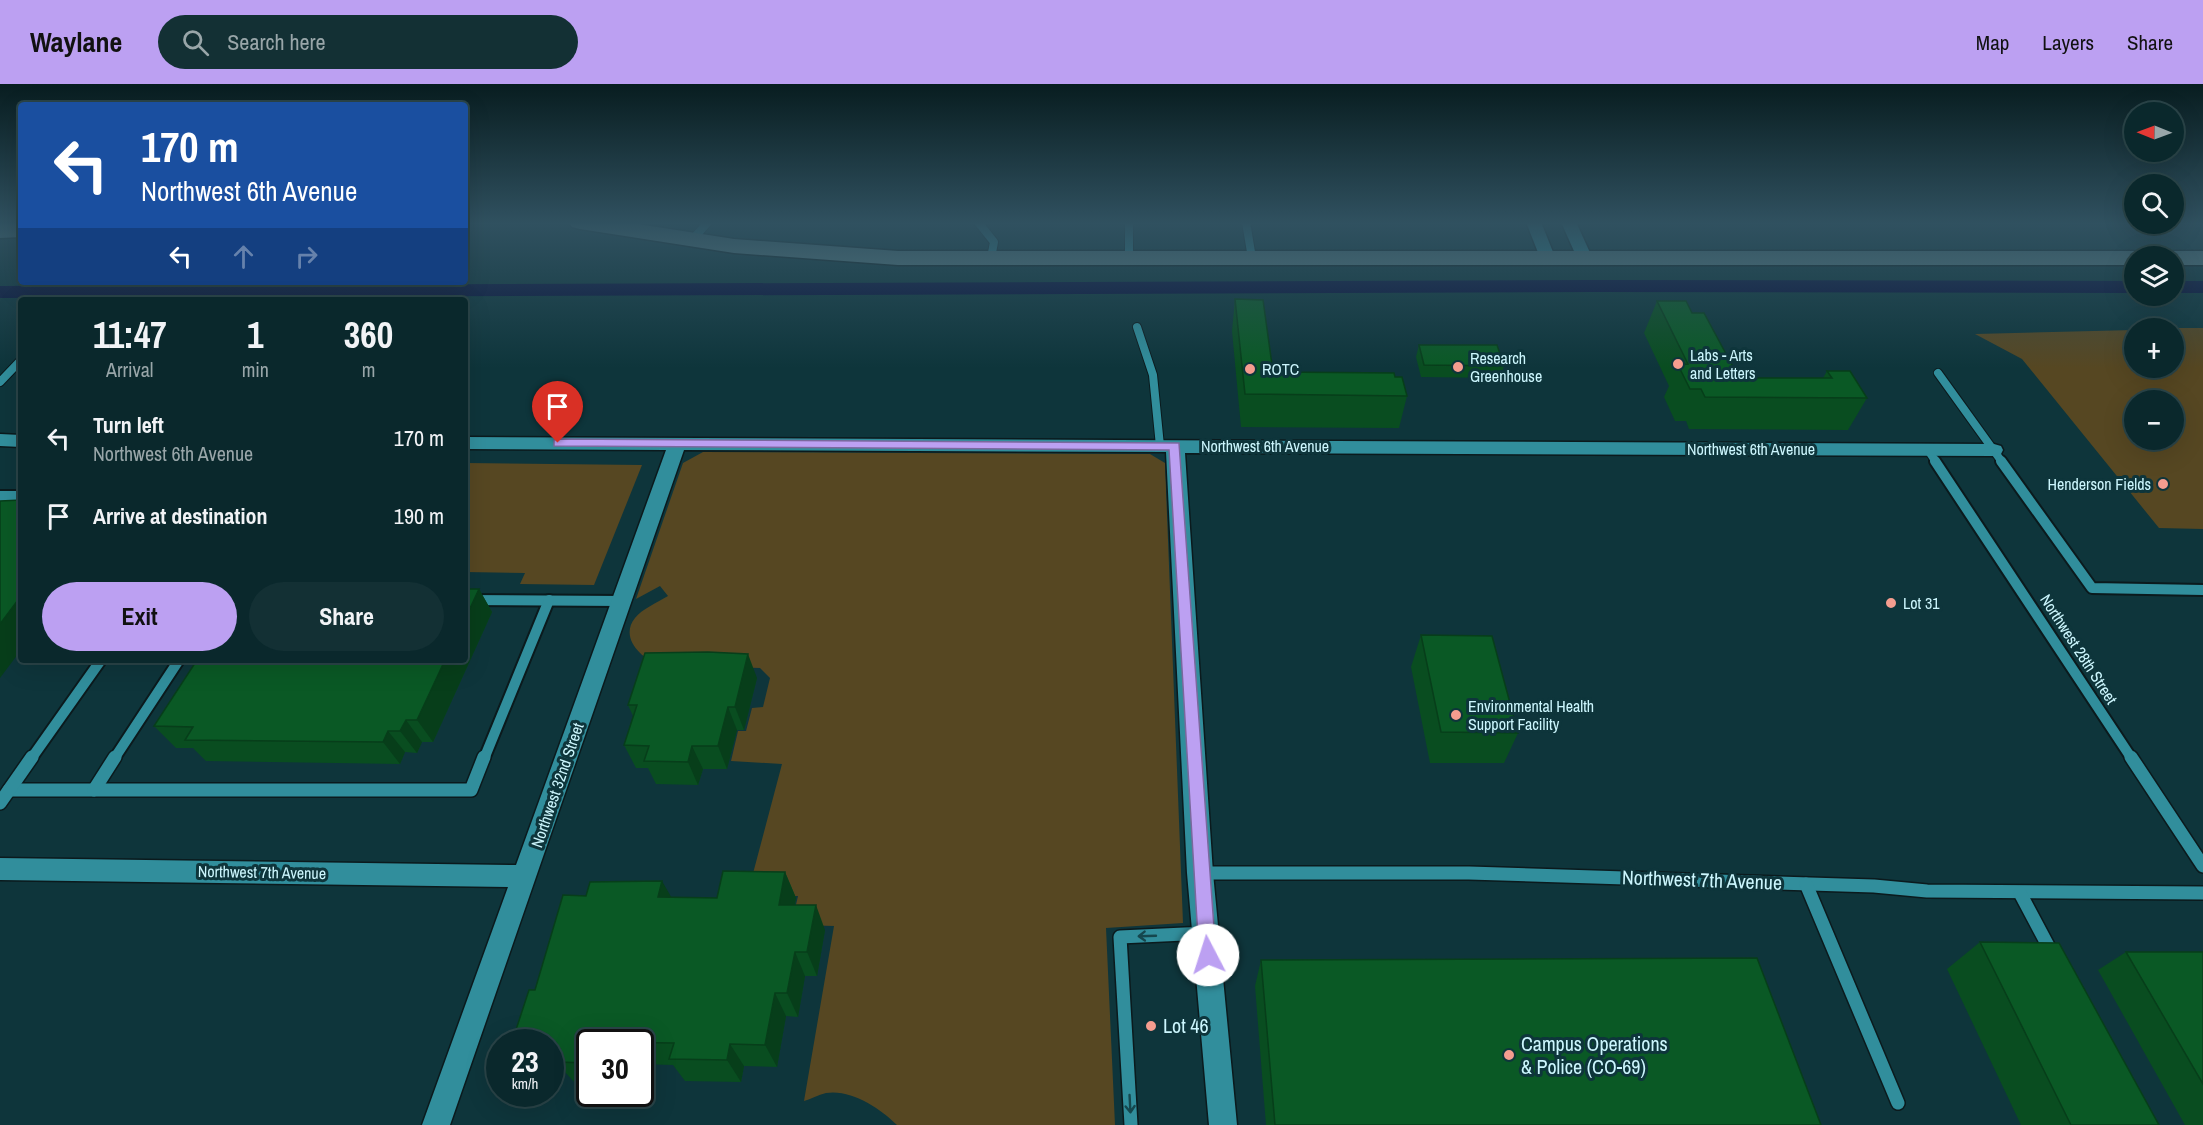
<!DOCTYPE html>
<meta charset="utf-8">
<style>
:root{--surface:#0a282c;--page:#133034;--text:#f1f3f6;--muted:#99a6a9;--line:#2a4448;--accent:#bca0f2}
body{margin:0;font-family:"Archivo Narrow",sans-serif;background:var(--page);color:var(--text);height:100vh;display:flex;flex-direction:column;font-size:22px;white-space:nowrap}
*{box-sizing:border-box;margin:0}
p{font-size:20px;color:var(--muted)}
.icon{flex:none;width:33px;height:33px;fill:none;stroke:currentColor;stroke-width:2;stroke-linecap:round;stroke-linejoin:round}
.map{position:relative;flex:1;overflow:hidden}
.drawer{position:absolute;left:18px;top:213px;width:450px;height:366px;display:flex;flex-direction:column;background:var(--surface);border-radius:6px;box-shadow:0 6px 24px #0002,0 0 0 2px var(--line)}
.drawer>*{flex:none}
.top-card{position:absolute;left:18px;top:18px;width:450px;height:183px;border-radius:6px;box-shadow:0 6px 24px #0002,0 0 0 2px var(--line);background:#1a4fa0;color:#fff;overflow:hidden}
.needle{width:39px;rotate:271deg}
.controls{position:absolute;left:2124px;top:18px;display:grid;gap:12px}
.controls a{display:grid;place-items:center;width:60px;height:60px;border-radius:50%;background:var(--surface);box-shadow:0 6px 24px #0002,0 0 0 2px var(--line);font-size:30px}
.speed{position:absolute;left:486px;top:945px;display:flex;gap:12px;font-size:30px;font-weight:700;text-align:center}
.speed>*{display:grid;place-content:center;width:78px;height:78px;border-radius:50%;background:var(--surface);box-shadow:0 6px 24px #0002,0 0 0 2px var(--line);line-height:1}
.speed small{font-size:15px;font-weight:400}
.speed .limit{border:3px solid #111;border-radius:9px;background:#fff;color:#111}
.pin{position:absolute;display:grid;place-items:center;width:51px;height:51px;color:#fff;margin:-62px -26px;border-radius:50% 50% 50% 0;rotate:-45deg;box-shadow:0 0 6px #0007}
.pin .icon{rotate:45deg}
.me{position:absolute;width:66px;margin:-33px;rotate:355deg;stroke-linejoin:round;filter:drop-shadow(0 0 4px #0008)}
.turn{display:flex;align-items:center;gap:21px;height:126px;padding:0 24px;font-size:27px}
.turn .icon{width:78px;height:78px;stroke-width:2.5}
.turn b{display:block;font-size:42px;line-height:51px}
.lanes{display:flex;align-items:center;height:57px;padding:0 24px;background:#0003;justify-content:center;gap:30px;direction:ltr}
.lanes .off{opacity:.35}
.eta{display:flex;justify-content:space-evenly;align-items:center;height:102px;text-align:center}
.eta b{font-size:36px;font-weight:700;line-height:42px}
.button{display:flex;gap:12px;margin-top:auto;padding:12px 24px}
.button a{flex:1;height:69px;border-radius:36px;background:var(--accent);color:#111;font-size:24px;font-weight:700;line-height:69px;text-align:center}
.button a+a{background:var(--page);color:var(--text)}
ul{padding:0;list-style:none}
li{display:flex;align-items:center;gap:18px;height:78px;padding:0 24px}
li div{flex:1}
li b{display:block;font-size:22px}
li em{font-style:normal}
header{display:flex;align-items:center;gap:36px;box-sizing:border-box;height:84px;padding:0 30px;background:var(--accent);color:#111}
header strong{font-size:28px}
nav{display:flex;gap:33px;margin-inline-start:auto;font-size:21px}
.search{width:420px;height:54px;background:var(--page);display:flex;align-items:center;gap:15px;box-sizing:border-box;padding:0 21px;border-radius:33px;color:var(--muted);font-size:22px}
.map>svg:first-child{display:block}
.green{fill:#564722;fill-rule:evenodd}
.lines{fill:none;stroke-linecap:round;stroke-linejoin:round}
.canal{fill:#060c3a;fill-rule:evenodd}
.lane-far2-casing{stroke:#0b1a1d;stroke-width:10}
.lane-far1-casing{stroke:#0b1a1d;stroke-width:14}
.lane-casing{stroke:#0b1a1d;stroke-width:16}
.street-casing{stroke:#0b1a1d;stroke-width:3}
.secondary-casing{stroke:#0b1a1d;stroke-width:3}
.lane-far2{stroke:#318e9c;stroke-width:8}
.lane-far1{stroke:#318e9c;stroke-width:10}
.lane{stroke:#318e9c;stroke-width:13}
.street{fill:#318e9c;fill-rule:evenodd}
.secondary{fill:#64878d;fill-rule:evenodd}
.wall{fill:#094d20}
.shaded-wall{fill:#073e1a}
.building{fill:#0a5925;stroke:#073e1a;stroke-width:1.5}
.oneway{stroke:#15474e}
.route{fill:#bca0f2;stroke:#7a689d;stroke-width:1.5}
.poi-dot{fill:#f59d8f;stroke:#0e353b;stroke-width:2}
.labels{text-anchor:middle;stroke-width:6;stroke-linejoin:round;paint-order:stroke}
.poi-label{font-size:16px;fill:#ccf6fd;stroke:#0e353b;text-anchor:start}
.street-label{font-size:16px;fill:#ccf6fd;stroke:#0e353b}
.near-street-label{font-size:20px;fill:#ccf6fd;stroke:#0e353b}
.near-poi-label{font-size:20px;fill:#ccf6fd;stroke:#0e353b;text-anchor:start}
</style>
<header>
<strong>Waylane</strong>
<div class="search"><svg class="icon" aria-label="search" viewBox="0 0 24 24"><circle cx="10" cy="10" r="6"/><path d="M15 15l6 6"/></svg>Search here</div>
<nav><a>Map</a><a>Layers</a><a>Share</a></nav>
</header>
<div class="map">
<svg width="2203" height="1041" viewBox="0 0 2203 1041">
<rect width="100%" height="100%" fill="#0e353b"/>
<g class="green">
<path d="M2171,244h32v201l-44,-1 -137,-169 -47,-25 159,-4v38h40v-40zM2134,316h40v40h-40z"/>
<path d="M703,368l447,2 15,9 18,460 -77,5 9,197h-218c-17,-17 -46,-36 -71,-32 -8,2 -15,6 -22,8l30,-175 -34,-1 -5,-16 3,-13h-51l35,-132 -51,-3 7,-30h8l6,-23 11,-1 7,-29 -10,-10 -100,-3c-18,-6 -41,-27 -25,-47 7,-9 23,-16 33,-22l-8,-10 -24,13 47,-136z"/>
<polygon points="465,379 642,381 594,501 520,500 525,489 465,488"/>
</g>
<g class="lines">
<g class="canal">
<polygon points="1593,196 2134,197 2134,209 1593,208 0,214 0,202"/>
<rect x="2174" y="197" width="29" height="12"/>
</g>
<defs>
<g id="lane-far2">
<polyline points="978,138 994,158 991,174"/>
<polyline points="1129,138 1129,174"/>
<polyline points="1246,138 1252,174"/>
<polyline points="692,156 708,138"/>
<polyline points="1137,243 1153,291 1160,362"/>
<polyline points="1938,289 2002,378"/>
<polyline points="0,298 21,276"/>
<polyline points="1928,366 1936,378"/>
</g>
<g id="lane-far1">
<polyline points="1935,377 2132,675"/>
<polyline points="2001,377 2092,504 2203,506"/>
<polyline points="0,412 21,412"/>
<polyline points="465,516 621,517"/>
<polyline points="31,675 101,576"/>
<polyline points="114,675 179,576"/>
<polyline points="484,675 549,516"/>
</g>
<g id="lane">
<polyline points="2131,673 2203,782"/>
<polyline points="9,706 471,706 484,673"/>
<polyline points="94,706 115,673"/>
<polyline points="0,719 32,673"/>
<polyline points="1200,789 1469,789 1874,802 1927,807 2203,809"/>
<polyline points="1806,800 1898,1019"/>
<polyline points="2020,809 2053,871"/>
<polyline points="1131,1041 1120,853 1206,849"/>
</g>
<g id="street">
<polygon points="1526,138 1541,138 1555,173 1553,176 1541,176"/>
<polygon points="1561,138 1576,138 1592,173 1590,176 1578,176"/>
<polygon points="0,350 21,351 21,363 0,362"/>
<polygon points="465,353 1994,360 2001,362 2003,366 2001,370 1994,372 1185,369 1213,789 1237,1041 1209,1041 1187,789 1166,368 684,366 450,1041 422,1041 508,803 0,796 0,774 516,781 666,366 465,365"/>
</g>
<g id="secondary">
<polygon points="569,138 625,138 734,155 898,167 2134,167 2144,172 2134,172 2134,181 898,181 734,169 580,145 572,143"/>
<polygon points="21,139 21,153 0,154 0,140"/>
<polygon points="2174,167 2203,167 2203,181 2174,181 2174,172 2164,172"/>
</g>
</defs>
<use href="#lane-far2" class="lane-far2-casing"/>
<use href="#lane-far1" class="lane-far1-casing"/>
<use href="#lane" class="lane-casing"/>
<use href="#street" class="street-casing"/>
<use href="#secondary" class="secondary-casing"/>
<use href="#lane-far2" class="lane-far2"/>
<use href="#lane-far1" class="lane-far1"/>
<use href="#lane" class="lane"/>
<use href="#street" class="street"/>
<use href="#secondary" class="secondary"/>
</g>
<g class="wall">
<polygon points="798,138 845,138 845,139"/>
<polygon points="1235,215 1273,288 1395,293 1407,312 1399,344 1241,343 1232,247"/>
<polygon points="1657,217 1692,229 1739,294 1823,294 1827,287 1867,314 1848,346 1689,345 1686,337 1675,337 1664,313 1669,302 1644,249"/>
<polygon points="1419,261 1504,282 1500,294 1421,293 1416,273"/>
<polygon points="479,505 492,528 433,658 422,658 417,669 405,668 400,680 206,677 193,664 176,664 154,642 465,576"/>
<polygon points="1421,551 1518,649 1504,679 1430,679 1411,583"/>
<polygon points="757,594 744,646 737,646 727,685 703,685 698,701 656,700 648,684 636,684 624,661 633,632 628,621"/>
<polygon points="785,788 796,814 795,821 825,846 817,892 805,892 798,933 786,932 777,983 744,982 741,998 685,997 673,981 640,980 640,958 590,958 590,1000 576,1000 564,987 550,987 550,958 535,906 671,813 717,814"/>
<polygon points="1980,858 2159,1041 2021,1041 1947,885"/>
<polygon points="2126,868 2203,868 2203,1041 2185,1041 2098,886"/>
<polygon points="1261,876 1821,1041 1266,1041 1255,902"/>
</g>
<g class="shaded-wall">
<polygon points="479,505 492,528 433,658 417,636 445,576 465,576 465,535"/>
<polygon points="21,512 21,566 0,594 0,540"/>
<polygon points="748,570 757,594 744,646 735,623"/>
<polygon points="728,623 737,646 727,685 718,662"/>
<polygon points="406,636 422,658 417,669 400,647"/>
<polygon points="388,647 405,668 400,680 383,658"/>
<polygon points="692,662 703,685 698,701 688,678"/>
<polygon points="785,788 796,814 790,846 779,821"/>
<polygon points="662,797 677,823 658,813"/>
<polygon points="816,821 825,846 817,892 807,868"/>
<polygon points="795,868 805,892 798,933 787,909"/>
<polygon points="775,909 786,932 777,983 765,961"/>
<polygon points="730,960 744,982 741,998 727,976"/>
</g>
<g class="building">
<polygon points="1235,215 1263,216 1273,288 1394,289 1395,293 1402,293 1407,312 1245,310"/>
<polygon points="1657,217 1686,217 1692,229 1704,229 1739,294 1832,294 1827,287 1850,287 1867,314 1705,313 1701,305 1690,305 1678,281 1688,280"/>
<polygon points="1419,261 1497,261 1504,282 1424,281"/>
<polygon points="21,416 21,512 0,540 0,417"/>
<polygon points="465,505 479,505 465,535"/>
<polygon points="1421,551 1492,552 1518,649 1441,648"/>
<polygon points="708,568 748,570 735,623 728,623 718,662 692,662 688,678 644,677 649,662 624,661 637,621 628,621 645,569"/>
<polygon points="197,576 445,576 417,636 406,636 400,647 388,647 383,658 185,656 193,643 154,642"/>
<polygon points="723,787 785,788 779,821 816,821 807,868 795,868 787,909 775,909 765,961 730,960 727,976 669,975 674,959 590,958 590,979 556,978 560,965 550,965 550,958 512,958 529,906 535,906 563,811 586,812 590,798 662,797 658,813 717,814"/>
<polygon points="1980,858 2059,859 2159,1041 2071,1041"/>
<polygon points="2126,868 2203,868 2203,1000"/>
<polygon points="1757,874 1821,1041 1275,1041 1261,876"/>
</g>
<defs><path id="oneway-shaft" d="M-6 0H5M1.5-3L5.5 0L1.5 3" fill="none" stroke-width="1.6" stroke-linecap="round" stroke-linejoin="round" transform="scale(1.5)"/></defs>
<g class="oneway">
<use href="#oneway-shaft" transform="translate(1147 852) rotate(178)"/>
<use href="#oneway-shaft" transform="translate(1130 1020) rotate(87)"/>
</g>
<linearGradient id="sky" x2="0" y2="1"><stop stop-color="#081d20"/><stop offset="0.49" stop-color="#305160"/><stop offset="1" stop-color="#305160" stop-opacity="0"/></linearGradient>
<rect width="2203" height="284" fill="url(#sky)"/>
<polygon class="route" points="558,355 1179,359 1216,871 1214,876 1208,879 1202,876 1199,871 1169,366 554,362 554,356"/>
<g class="poi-dot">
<circle cx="1678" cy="280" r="6"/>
<circle cx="1458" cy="283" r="6"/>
<circle cx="1250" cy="285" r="6"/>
<circle cx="2163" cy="400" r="6"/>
<circle cx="1891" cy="519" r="6"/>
<circle cx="1456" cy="631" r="6"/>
<circle cx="1151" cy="942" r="6"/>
<circle cx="1509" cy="971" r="6"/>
</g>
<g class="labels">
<g class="poi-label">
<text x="1690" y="277">Labs - Arts<tspan x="1690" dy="18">and Letters</tspan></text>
<text x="1470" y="280">Research<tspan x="1470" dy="18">Greenhouse</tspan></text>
<text x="1262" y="291">ROTC</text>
<text x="2151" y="406" text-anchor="end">Henderson Fields</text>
<text x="1903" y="525">Lot 31</text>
<text x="1468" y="628">Environmental Health<tspan x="1468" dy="18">Support Facility</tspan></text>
</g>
<g class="street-label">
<text x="1265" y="368">Northwest 6th Avenue</text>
<text x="1751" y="371">Northwest 6th Avenue</text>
<text transform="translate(2079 565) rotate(57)" y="6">Northwest 28th Street</text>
<text transform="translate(557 701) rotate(-71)" y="6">Northwest 32nd Street</text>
<text transform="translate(262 788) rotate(1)" y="6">Northwest 7th Avenue</text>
</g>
<g class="near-street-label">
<text transform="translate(1702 796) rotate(2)" y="7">Northwest 7th Avenue</text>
</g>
<g class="near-poi-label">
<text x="1163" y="949">Lot 46</text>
<text x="1521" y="967">Campus Operations<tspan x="1521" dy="23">&amp; Police (CO-69)</tspan></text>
</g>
</g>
</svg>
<div class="controls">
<a><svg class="needle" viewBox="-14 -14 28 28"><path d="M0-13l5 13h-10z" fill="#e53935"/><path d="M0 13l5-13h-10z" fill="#99a6a9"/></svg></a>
<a><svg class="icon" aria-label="search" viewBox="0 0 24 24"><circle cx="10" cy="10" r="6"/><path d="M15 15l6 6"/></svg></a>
<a><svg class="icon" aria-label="layers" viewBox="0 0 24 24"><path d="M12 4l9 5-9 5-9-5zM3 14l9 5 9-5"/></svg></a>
<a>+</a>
<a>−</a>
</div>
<div class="speed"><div>23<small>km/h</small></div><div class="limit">30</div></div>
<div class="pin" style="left:558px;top:359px;background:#d93025"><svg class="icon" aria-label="arrive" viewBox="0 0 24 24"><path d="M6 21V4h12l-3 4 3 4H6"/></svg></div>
<svg class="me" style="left:1208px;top:871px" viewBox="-20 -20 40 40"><circle r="19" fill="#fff"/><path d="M0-13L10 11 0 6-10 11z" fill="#bca0f2"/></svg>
<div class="top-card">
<div class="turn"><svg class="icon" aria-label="left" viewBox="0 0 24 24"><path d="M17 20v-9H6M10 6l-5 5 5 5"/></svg><div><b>170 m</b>Northwest 6th Avenue</div></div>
<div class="lanes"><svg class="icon" aria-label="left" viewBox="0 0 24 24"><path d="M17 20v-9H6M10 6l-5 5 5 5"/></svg><svg class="icon off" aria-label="ahead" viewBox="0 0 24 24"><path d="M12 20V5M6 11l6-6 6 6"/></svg><svg class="icon off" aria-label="right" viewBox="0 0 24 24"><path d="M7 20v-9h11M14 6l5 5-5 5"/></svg></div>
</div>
<section class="drawer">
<div class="eta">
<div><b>11:47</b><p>Arrival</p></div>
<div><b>1</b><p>min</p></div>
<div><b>360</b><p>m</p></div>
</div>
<ul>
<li><svg class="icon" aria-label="left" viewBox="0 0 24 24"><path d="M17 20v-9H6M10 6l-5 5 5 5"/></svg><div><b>Turn left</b><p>Northwest 6th Avenue</p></div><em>170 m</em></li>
<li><svg class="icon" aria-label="arrive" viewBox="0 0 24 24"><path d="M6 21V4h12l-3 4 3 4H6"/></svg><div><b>Arrive at destination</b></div><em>190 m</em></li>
</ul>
<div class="button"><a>Exit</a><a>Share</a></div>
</section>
</div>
